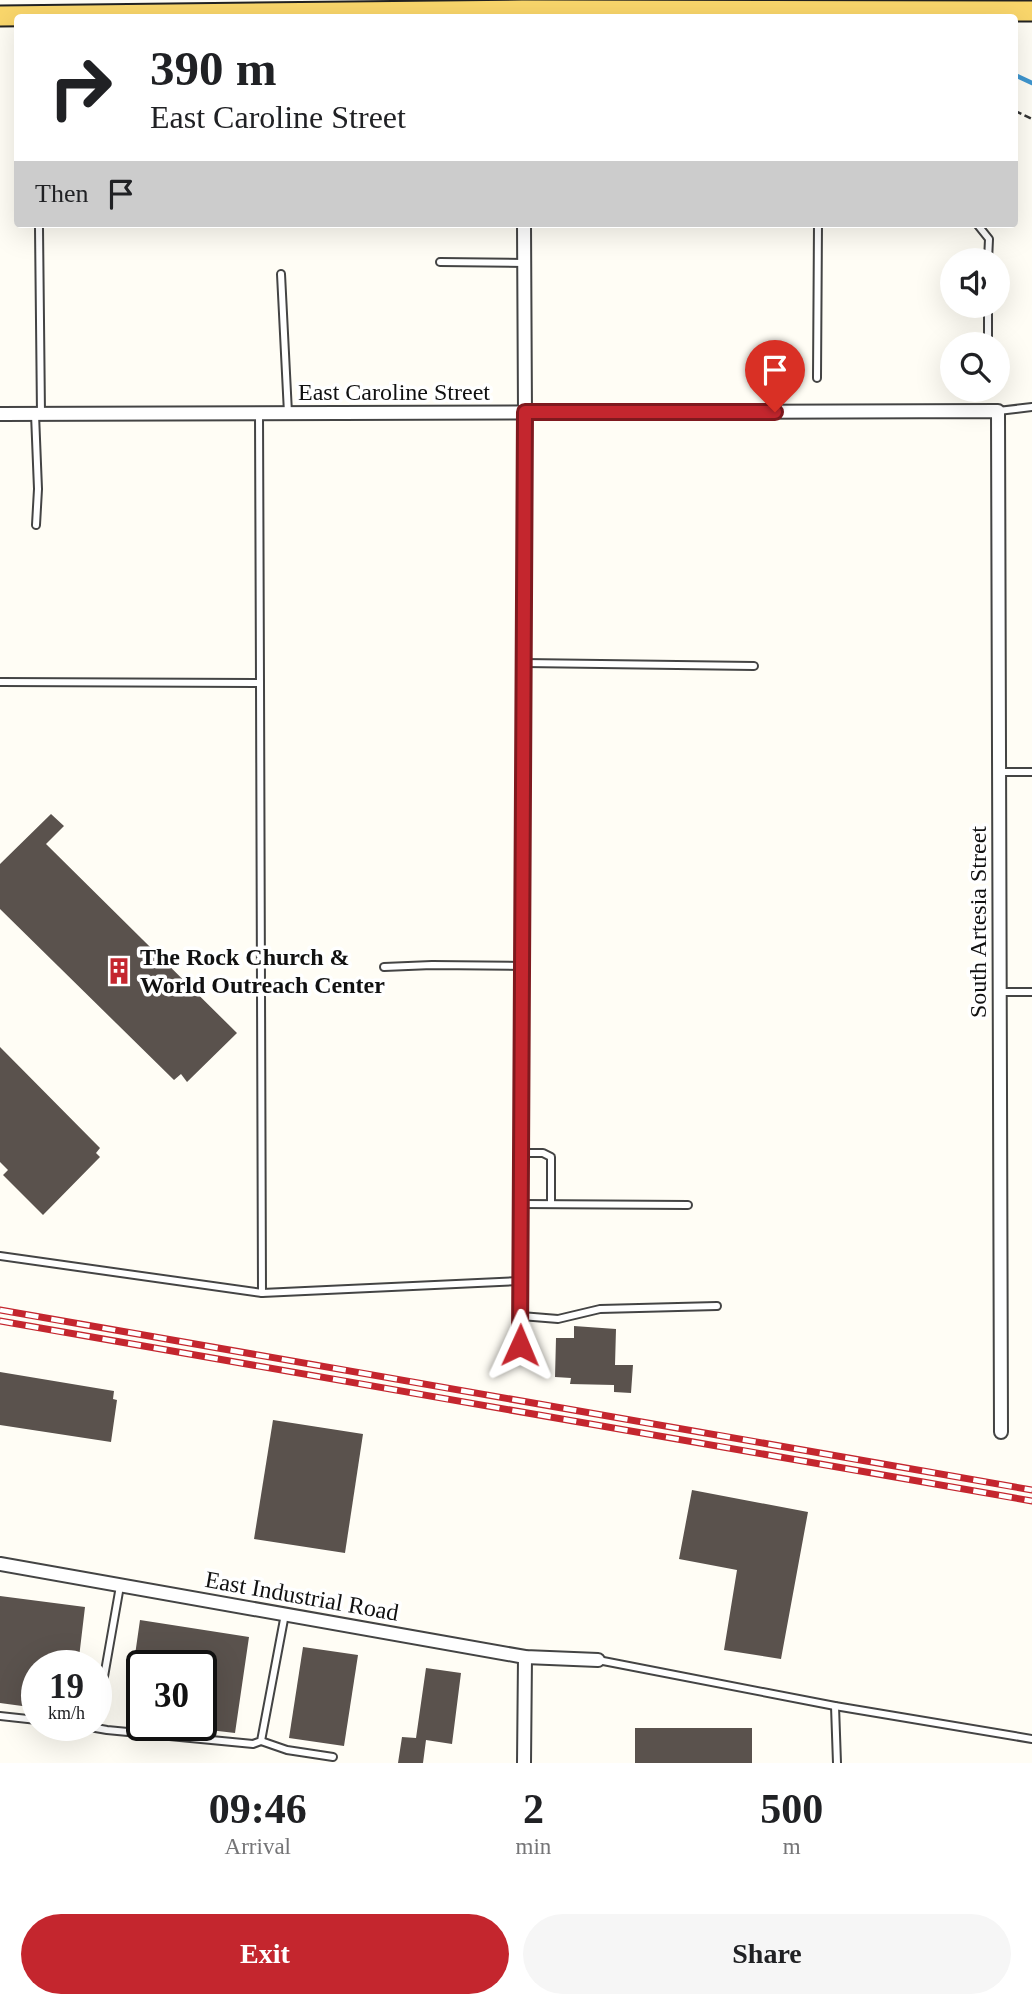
<!DOCTYPE html>
<style>
:root{--surface:#fff;--page:#f6f6f6;--text:#202124;--muted:#757577;--accent:#c4262e}
body{margin:0;font-family:"Times New Roman",serif;background:var(--page);color:var(--text);height:100vh;display:flex;flex-direction:column;font-size:26px;white-space:nowrap}
*{box-sizing:border-box;margin:0}
p{font-size:23px;color:var(--muted)}
.icon{flex:none;width:38px;height:38px;fill:none;stroke:currentColor;stroke-width:2;stroke-linecap:round;stroke-linejoin:round}
.map{position:relative;height:1763px;overflow:hidden}
.side{display:flex;flex-direction:column;background:var(--surface);flex:1}
.side>*{flex:none}
.hud{position:absolute;left:14px;top:14px;width:1004px;height:214px;border-radius:7px;box-shadow:0 7px 28px #0002;background:#fff;color:var(--text);overflow:hidden}
.fabs{position:absolute;left:940px;top:248px;display:grid;gap:14px}
.fabs a{display:grid;place-items:center;width:70px;height:70px;border-radius:50%;background:var(--surface);box-shadow:0 7px 28px #0002;font-size:35px}
.speed{position:absolute;left:21px;top:1650px;display:flex;gap:14px;font-size:35px;font-weight:700;text-align:center}
.speed>*{display:grid;place-content:center;width:91px;height:91px;border-radius:50%;background:var(--surface);box-shadow:0 7px 28px #0002;line-height:1}
.speed small{font-size:18px;font-weight:400}
.speed .limit{border:4px solid #111;border-radius:10px;background:#fff;color:#111}
.pin{position:absolute;display:grid;place-items:center;width:60px;height:60px;color:#fff;margin:-72px -30px;border-radius:50% 50% 50% 0;rotate:-45deg;box-shadow:0 0 7px #0007}
.pin .icon{rotate:45deg}
.me{position:absolute;width:77px;margin:-38px;rotate:1deg;stroke-linejoin:round;filter:drop-shadow(0 0 5px #0008)}
.turn{display:flex;align-items:center;gap:24px;height:147px;padding:0 21px;font-size:32px}
.turn .icon{width:91px;height:91px;stroke-width:2.5}
.turn b{display:block;font-size:49px;line-height:60px}
.then{display:flex;align-items:center;height:66px;padding:0 21px;background:#0003;gap:14px;font-size:26px}
.eta{display:flex;justify-content:space-evenly;align-items:center;height:119px;text-align:center}
.eta b{font-size:42px;font-weight:700;line-height:49px}
.button{display:flex;gap:14px;margin-top:auto;padding:14px 21px}
.button a{flex:1;height:80px;border-radius:42px;background:var(--accent);color:#fff;font-size:28px;font-weight:700;line-height:80px;text-align:center}
.button a+a{background:var(--page);color:var(--text)}
.map>svg:first-child{display:block}
.lines{fill:none;stroke-linecap:round;stroke-linejoin:round}
.stream{stroke:#3f96cf;stroke-width:4.5}
.building{fill:#5a524d}
.lane-casing{stroke:#444;stroke-width:10}
.street-casing{stroke:#444;stroke-width:16}
.primary-casing{stroke:#222;stroke-width:23}
.path{stroke:#333;stroke-width:2.5;stroke-dasharray:7 3.5;stroke-linecap:butt}
.lane{stroke:#fff;stroke-width:6}
.street{stroke:#fff;stroke-width:12}
.primary{stroke:#f9d66b;stroke-width:19}
.rail-casing{stroke:#c4262e;stroke-width:7}
.rail{stroke:#fff;stroke-width:4.5;stroke-dasharray:13;stroke-linecap:butt}
.route-casing{stroke:#7f191e;stroke-width:18}
.route{stroke:#c4262e;stroke-width:12}
.labels{text-anchor:middle;stroke-width:7;stroke-linejoin:round;paint-order:stroke}
.street-label{font-size:24px;fill:#111;stroke:#fff}
.poi-label{font-size:24px;font-weight:bold;fill:#111;stroke:#fff;text-anchor:start}
</style>
<div class="map">
<svg width="1032" height="1763" viewBox="0 0 1032 1763">
<rect width="100%" height="100%" fill="#fffdf5"/>
<g class="lines">
<polyline class="stream" points="1015,75 1032,83"/>
</g>
<g class="building">
<polygon points="51,814 64,826 46,844 237,1033 187,1082 181,1074 174,1080 0,909 0,864"/>
<polygon points="0,1047 100,1148 96,1153 100,1157 43,1215 3,1175 8,1170 0,1162"/>
<polygon points="574,1326 616,1329 615,1365 633,1365 631,1393 614,1392 614,1385 570,1384 571,1378 555,1377 556,1338 574,1338"/>
<polygon points="0,1372 114,1391 113,1399 117,1400 111,1442 0,1425"/>
<polygon points="273,1420 363,1434 345,1553 254,1539"/>
<polygon points="692,1490 808,1512 781,1659 724,1650 737,1570 679,1559"/>
<polygon points="0,1596 85,1607 78,1666 37,1666 37,1708 0,1703"/>
<polygon points="140,1620 249,1637 235,1733 201,1729 201,1666 142,1666 142,1720 126,1718"/>
<polygon points="303,1647 358,1655 344,1746 289,1738"/>
<polygon points="426,1668 461,1673 452,1744 426,1740 423,1763 398,1763 402,1737 416,1738"/>
<rect x="635" y="1728" width="117" height="35"/>
</g>
<g class="lines">
<defs>
<g id="lane">
<polyline points="977,224 989,239 988,261"/>
<polyline points="39,228 41,414"/>
<polyline points="440,262 524,263"/>
<polyline points="281,274 288,413"/>
<polyline points="988,345 988,306"/>
<polyline points="817,378 818,224"/>
<polyline points="998,411 1032,407"/>
<polyline points="35,414 38,489 36,525"/>
<polyline points="524,663 754,666"/>
<polyline points="0,682 260,683 259,413"/>
<polyline points="260,683 262,1293"/>
<polyline points="999,772 1032,772"/>
<polyline points="384,967 432,965 523,966"/>
<polyline points="999,992 1032,992"/>
<polyline points="522,1153 543,1153 551,1157 551,1204"/>
<polyline points="522,1204 688,1205"/>
<polyline points="0,1256 262,1293 520,1281"/>
<polyline points="521,1316 558,1319 600,1309 717,1306"/>
<polyline points="598,1660 835,1706 1032,1739"/>
<polyline points="835,1706 837,1763"/>
<polyline points="0,1716 37,1720"/>
<polyline points="96,1722 120,1586"/>
<polyline points="84,1726 107,1730 253,1744 261,1741 285,1614"/>
<polyline points="261,1741 287,1750 333,1757"/>
</g>
<g id="street">
<polyline points="0,414 998,411 1001,1432"/>
<polyline points="520,1345 525,412 524,224"/>
<polyline points="0,1564 525,1657 598,1660"/>
<polyline points="524,1763 525,1657"/>
</g>
<polyline id="primary" points="0,16 522,10 1032,11"/>
</defs>
<use href="#lane" class="lane-casing"/>
<use href="#street" class="street-casing"/>
<use href="#primary" class="primary-casing"/>
<polyline class="path" points="1015,111 1032,119"/>
<use href="#lane" class="lane"/>
<use href="#street" class="street"/>
<use href="#primary" class="primary"/>
<defs>
<g id="rail">
<polyline points="0,1310 1032,1490"/>
<polyline points="0,1321 1032,1501"/>
</g>
</defs>
<use href="#rail" class="rail-casing"/>
<use href="#rail" class="rail"/>
</g>
<g class="lines">
<defs>
<polyline id="route" points="520,1345 525,412 775,412"/>
</defs>
<use href="#route" class="route-casing"/>
<use href="#route" class="route"/>
</g>
<defs>
<symbol id="building-bare" viewBox="-9 -9 18 18"><path d="M-4-6H4V6H1V3H-1V6H-4ZM-2.5-4.3h1.7v1.8h-1.7ZM.8-4.3h1.7v1.8H.8ZM-2.5-1h1.7V.8h-1.7ZM.8-1h1.7V.8H.8Z" fill="#c4262e" stroke="#fff" stroke-width="2.5" paint-order="stroke"/></symbol>
</defs>
<g fill-rule="evenodd">
<use href="#building-bare" x="100" y="952" width="38" height="38"/>
</g>
<g class="labels">
<g class="street-label">
<text x="394" y="400">East Caroline Street</text>
<text transform="translate(978 922) rotate(-90)" y="8">South Artesia Street</text>
<text transform="translate(302 1596) rotate(10)" y="8">East Industrial Road</text>
</g>
<g class="poi-label">
<text x="140" y="965">The Rock Church &amp;<tspan x="140" dy="28">World Outreach Center</tspan></text>
</g>
</g>
</svg>
<div class="fabs">
<a><svg class="icon" aria-label="sound" viewBox="0 0 24 24"><path d="M4 9h4l5-4v14l-5-4H4zM17 9q2 3 0 6"/></svg></a>
<a><svg class="icon" aria-label="search" viewBox="0 0 24 24"><circle cx="10" cy="10" r="6"/><path d="M15 15l6 6"/></svg></a>
</div>
<div class="speed"><div>19<small>km/h</small></div><div class="limit">30</div></div>
<div class="pin" style="left:775px;top:412px;background:#d93025"><svg class="icon" aria-label="arrive" viewBox="0 0 24 24"><path d="M6 21V4h12l-3 4 3 4H6"/></svg></div>
<svg class="me" style="left:520px;top:1345px" viewBox="-20 -20 40 40"><path d="M0-17L14 15 0 8-14 15z" fill="#c4262e" stroke="#fff" stroke-width="4"/></svg>
<div class="hud">
<div class="turn"><svg class="icon" aria-label="right" viewBox="0 0 24 24"><path d="M7 20v-9h11M14 6l5 5-5 5"/></svg><div><b>390 m</b>East Caroline Street</div></div>
<div class="then">Then<svg class="icon" aria-label="arrive" viewBox="0 0 24 24"><path d="M6 21V4h12l-3 4 3 4H6"/></svg></div>
</div>
</div>
<section class="side">
<div class="eta">
<div><b>09:46</b><p>Arrival</p></div>
<div><b>2</b><p>min</p></div>
<div><b>500</b><p>m</p></div>
</div>
<div class="button"><a>Exit</a><a>Share</a></div>
</section>
